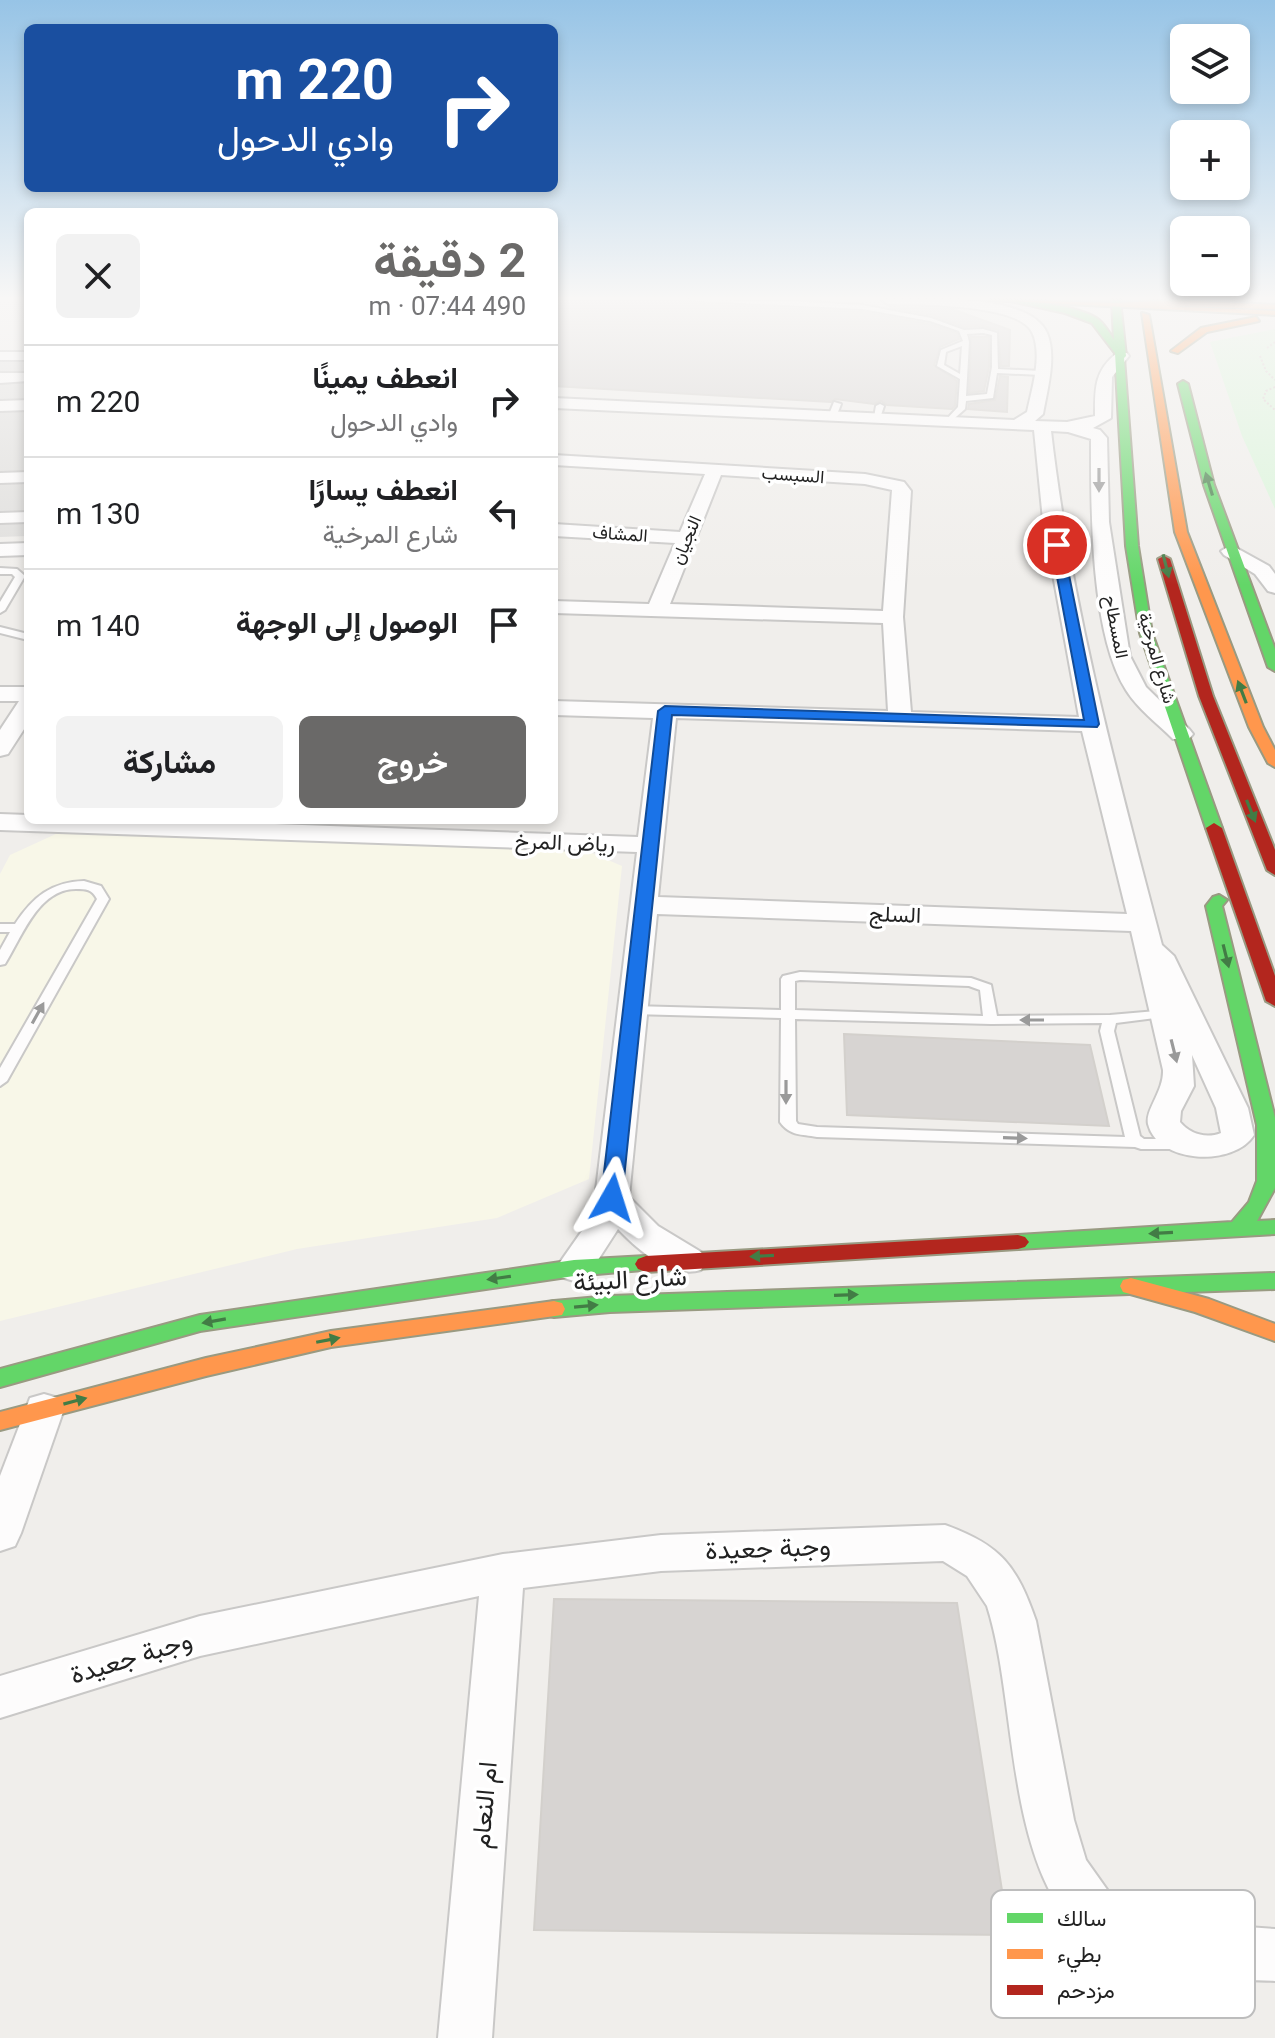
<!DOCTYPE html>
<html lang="ar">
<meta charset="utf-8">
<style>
:root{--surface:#fff;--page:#f2f2f2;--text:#202124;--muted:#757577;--line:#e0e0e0;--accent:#6a6968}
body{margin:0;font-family:Roboto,Vazirmatn,sans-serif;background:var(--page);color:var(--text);direction:rtl;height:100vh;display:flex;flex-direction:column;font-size:30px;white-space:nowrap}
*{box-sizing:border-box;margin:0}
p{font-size:26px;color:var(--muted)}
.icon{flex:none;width:44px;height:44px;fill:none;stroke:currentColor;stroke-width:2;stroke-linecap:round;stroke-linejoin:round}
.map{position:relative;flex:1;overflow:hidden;direction:ltr}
.side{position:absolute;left:24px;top:208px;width:534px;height:616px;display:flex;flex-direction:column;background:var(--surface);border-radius:12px;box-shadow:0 4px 12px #0003;direction:rtl}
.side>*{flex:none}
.guide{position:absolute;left:24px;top:24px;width:534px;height:168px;border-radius:12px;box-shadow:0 4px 12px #0003;direction:rtl;background:#1a4fa0;color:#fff;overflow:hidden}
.controls{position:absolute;left:1170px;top:24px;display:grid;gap:16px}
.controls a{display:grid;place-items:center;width:80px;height:80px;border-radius:12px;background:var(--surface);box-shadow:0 4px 12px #0003;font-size:40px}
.pin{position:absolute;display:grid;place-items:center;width:68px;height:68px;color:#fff;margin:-34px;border:4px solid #fff;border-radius:50%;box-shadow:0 2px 8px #0007}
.me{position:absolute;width:88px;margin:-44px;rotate:6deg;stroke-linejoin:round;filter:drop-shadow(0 0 6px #0008)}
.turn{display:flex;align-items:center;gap:28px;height:168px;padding:0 32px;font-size:36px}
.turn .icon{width:104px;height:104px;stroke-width:2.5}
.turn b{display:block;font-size:56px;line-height:68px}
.round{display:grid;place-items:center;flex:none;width:84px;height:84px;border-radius:12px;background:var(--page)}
.head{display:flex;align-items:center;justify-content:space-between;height:136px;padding:0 32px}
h1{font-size:48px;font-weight:700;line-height:60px;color:var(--accent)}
.primary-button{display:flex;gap:16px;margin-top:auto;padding:16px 32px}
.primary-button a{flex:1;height:92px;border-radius:12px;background:var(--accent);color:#fff;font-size:32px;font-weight:700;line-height:92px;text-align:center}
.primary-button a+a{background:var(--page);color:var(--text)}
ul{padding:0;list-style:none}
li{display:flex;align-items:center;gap:24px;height:112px;padding:0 32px;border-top:2px solid var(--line)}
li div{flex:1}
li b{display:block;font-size:30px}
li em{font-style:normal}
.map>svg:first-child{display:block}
.residential{fill:#dfdedc}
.education{fill:#f8f7e8}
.park{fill:#daf5da}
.building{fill:#d7d4d2;stroke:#d3d0cc;stroke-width:2}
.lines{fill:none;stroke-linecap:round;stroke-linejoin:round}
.lane-casing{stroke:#c9c8c7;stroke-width:4}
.street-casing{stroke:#c9c8c7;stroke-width:4}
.fast-casing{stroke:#999a82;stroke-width:4}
.slow-casing{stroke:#999a82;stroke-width:4}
.jam-casing{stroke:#999a82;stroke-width:4}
.path{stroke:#dccecd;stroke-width:2;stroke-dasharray:2 2;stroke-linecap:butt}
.lane{fill:#fdfcfc;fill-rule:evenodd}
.street{fill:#fdfcfc;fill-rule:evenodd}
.fast{fill:#63d668;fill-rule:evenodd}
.slow{fill:#ff974d;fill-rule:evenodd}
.jam{fill:#b3261e;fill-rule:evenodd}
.oneway{fill:#9a9a9a}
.oneway2{fill:#427c45}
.route{fill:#1a73e8;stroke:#114b97;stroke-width:2}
.labels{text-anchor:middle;stroke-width:7;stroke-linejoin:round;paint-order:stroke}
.far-street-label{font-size:18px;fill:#222;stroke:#fff}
.street-label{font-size:22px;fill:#222;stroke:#fff}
.near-street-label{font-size:26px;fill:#222;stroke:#fff}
.key{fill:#fff;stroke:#bdbdbd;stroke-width:2}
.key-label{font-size:22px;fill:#222}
</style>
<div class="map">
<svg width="1275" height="2038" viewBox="0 0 1275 2038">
<rect width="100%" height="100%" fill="#f0eeeb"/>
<polygon class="residential" points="28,358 28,536 0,537 0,359"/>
<polygon class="education" points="58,833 587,851 622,866 589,1179 497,1218 297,1249 0,1321 0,874 10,855"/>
<polygon class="park" points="1275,329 1275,509 1242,436 1210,342"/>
<g class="building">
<polygon points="554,300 678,300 681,303 862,312 929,324 957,333 959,339 940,347 934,365 957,381 955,406 952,409 887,405 881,401 874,404 835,399 831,402 554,386"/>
<polygon points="889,307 952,309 1010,330 1009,366 1001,366 998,330 983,326 964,327 932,315"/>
<polygon points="971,337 989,337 989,367 984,391 969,393"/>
<polygon points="1000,376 1008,377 1007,412 968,409 969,404 995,400"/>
<polygon points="844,1034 1090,1045 1109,1126 847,1115"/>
<polygon points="554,1599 957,1603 1009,1935 534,1930"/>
</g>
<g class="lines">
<defs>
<g id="lane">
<path d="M681,300l107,1 74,4 69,13 33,12 19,-1 14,4 1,36 43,2 3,2 -3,2 -44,-2 -4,25 -27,3 -1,8 -17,15 -4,-2 14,-15 2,-28 -23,-13 4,-16 22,-9 -4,-10 -29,-10 -68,-12zM983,333l9,2v32l-5,27 -21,2 3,-54 -2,-8zM962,346l-2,28 -16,-9 2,-13z"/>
<polygon points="834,402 841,404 838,412 834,414 830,412"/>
<polygon points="880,404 884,406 881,415 874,417 876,406"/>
<polygon points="0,568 17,569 25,576 5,610 0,613 0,602 15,577 12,574 0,574"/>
<polygon points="0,627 28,634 28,640 0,633"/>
<path d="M84,881l17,5 8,13 -102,182 -7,5v-18l97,-169c-5,-10 -11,-10 -21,-10 -38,0 -54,48 -71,75l-5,1v-15l10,-18h-10v-8h15c18,-27 36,-42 69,-43z"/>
<path d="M800,972l171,6 20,7 6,31 113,-1 58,-5 2,3 -7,4 -47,6 -2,8 26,105 4,3h37l5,1 3,4 -3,4 -5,1h-40l-6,-2 -318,-10c-16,-3 -27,-1 -37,-15l1,-104 -149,-4 -7,-4 7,-4 149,4v-31l2,-3zM800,980l169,6 11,4 3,26 -188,-6v-29zM795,1019l196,5 111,-1 -2,8 25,106 -308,-10 -19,-3 -2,-3z"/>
</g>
<g id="street">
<path d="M882,300c38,0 146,-9 165,33 10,23 0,58 -4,81l-8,7 32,1 28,-6c0,-27 -1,-45 22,-63h10l2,3 -17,21 -1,41 -18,10 7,2 7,8 2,84 21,134 16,31 43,42 4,5 -4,5h-16c-15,-15 -36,-31 -47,-49 -36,-57 -35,-183 -35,-251l-23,-7 -17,-1c20,175 67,347 111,514l12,11 74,152 6,27c-20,32 -96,29 -106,-11 -3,-14 16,-33 15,-54l-32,-139 -474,-17 -28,283 29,29 43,26 5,9 -5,9c-30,9 -63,-20 -83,-41l-31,48 -13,4 -13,-4 -5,-9 28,-40 11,-30 42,-346 -637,-22v-16l28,1v5h132l478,17 15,-119 -99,-3v-14l334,10 -5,-88 -329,-10v-12l95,3 26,-61 -121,-7v-12l126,8 25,-58 -151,-9v-10l311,19 39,8 7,9 -8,126 8,95 168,5 -36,-197 -9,-90 -480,-22v-10l460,22 13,-8c5,-23 16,-58 5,-80 -15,-29 -115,-27 -144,-28zM721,475l144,9 27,6 -9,121 -213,-7zM676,718l406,13 45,183 -469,-17zM1192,1055l24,53 5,25c-15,6 -31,1 -41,-11l1,-11 13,-25z"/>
<rect x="0" y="352" width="28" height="8"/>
<polygon points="0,373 28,373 28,381 0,383"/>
<polygon points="28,400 28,410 0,411 0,401"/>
<polygon points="28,472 28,482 0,483 0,473"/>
<polygon points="28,512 28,522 0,523 0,513"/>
<polygon points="28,543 28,555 0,556 0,544"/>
<polygon points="1231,545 1269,566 1275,574 1275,593 1268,591 1255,574 1224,555 1221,551"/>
<polygon points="0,687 28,687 28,723 8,754 0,756 0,730 19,701 0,701"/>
<polygon points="44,1394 58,1398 64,1409 21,1533 15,1546 0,1551 0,1476 30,1398"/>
<path d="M945,1525c56,20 72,41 91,96l38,199 12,40 22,31 30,24 13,5 124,9v52c-40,-2 -83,0 -122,-9 -158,-35 -128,-247 -166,-366l-20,-30 -24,-15 -282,10 -138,17 -31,450h-54l41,-442 -279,60 -200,62v-42l200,-60 303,-62 158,-19z"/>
</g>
<g id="fast">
<path d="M1006,300c20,-1 77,7 93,20 6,5 11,14 15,20l-2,-40h8l6,56 -2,2 14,188 14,87 70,195 -3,3 -5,2 -8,-5 -66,-195 -14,-87 -11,-193 -23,-30 -27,-10z"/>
<polygon points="1183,381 1188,384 1214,485 1275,649 1275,671 1268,667 1204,485 1178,384"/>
<polygon points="1219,895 1227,900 1222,906 1275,1118 1275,1188 1257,1221 1275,1220 1275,1234 1018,1249 1011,1247 1007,1242 1011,1237 1018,1235 1232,1222 1249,1202 1257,1181 1257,1125 1206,906 1213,897"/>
<polygon points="646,1256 654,1259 657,1264 654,1269 574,1276 200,1331 0,1387 0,1369 200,1315 574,1260"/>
<polygon points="1275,1273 1275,1289 610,1312 554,1317 546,1315 543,1309 546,1303 554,1301 610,1296"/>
</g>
<g id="slow">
<polygon points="990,300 1115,303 1177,300 1275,305 1275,309 1146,305 1275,311 1275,315"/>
<polygon points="1142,313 1149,315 1187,532 1263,727 1275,750 1275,767 1268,763 1249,727 1175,532"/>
<polygon points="1256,317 1259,321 1207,332 1178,353 1171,351 1201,328"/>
<polygon points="1131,1278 1209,1299 1275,1324 1275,1341 1195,1312 1123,1292 1120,1286 1123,1280"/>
<polygon points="554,1301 562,1303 565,1309 562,1315 331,1347 206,1376 0,1430 0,1412 206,1358 331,1331"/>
</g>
<g id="jam">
<polygon points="1164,556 1170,559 1213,696 1275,850 1275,875 1267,870 1199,696 1158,559"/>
<polygon points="1214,823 1222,828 1275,976 1275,1006 1266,1001 1206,828"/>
<polygon points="1018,1235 1025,1237 1029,1242 1025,1247 1018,1249 646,1272 638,1269 635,1264 638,1259 646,1256"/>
</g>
</defs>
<use href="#lane" class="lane-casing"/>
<use href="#street" class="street-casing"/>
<use href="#fast" class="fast-casing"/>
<use href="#slow" class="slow-casing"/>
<use href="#jam" class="jam-casing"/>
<g class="path">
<polyline points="1267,348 1275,342"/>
<polyline points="1260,356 1266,371 1275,380"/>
<polyline points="1275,387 1266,391 1263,399 1275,410"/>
</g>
<use href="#lane" class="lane"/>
<use href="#street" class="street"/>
<use href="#fast" class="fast"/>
<use href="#slow" class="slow"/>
<use href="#jam" class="jam"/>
</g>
<defs><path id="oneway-solid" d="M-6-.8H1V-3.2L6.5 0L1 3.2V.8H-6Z" transform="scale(2)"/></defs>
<g class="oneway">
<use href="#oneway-solid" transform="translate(1099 480) rotate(90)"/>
<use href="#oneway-solid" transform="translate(38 1013) rotate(-61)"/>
<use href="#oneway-solid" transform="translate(1032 1020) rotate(180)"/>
<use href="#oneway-solid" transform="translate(1174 1051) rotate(76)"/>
<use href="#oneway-solid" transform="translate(786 1092) rotate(90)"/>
<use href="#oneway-solid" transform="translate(1015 1138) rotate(2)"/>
</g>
<g class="oneway2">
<use href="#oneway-solid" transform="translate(1209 484) rotate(-107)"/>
<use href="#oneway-solid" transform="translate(1166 566) rotate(76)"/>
<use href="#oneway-solid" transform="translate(1242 692) rotate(-111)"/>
<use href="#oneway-solid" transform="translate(1251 811) rotate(68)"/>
<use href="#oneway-solid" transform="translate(1226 956) rotate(76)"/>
<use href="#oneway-solid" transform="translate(1161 1233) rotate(177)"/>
<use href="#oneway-solid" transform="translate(762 1256) rotate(177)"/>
<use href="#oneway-solid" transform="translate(499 1278) rotate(172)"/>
<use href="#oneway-solid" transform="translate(846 1295) rotate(-2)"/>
<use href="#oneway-solid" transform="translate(586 1306) rotate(-5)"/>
<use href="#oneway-solid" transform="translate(214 1321) rotate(170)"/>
<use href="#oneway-solid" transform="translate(328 1340) rotate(-11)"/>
<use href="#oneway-solid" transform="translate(75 1401) rotate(-15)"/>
</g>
<linearGradient id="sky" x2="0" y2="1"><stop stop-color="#97c4e6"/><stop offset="0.51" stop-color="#f8f7f6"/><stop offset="1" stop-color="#f8f7f6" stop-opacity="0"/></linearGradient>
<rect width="1275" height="585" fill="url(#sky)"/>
<polygon class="route" points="1057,541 1063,545 1099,724 1097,727 672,715 622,1198 619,1203 604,1203 601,1198 658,711 665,706 1084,720 1051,545"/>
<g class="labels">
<g class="far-street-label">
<text transform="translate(793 475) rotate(4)" y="6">السبسب</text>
<text transform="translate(620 534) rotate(4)" y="6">المشاف</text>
<text transform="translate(686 540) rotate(-67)" y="6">النجيان</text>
<text transform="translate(1116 627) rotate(79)" y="6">المسطاح</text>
<text transform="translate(1157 658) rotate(74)" y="6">شارع المرخية</text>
</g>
<g class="street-label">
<text transform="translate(565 842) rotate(2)" y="8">رياض المرخ</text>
<text transform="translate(895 914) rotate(2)" y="8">السلج</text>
</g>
<g class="near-street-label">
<text transform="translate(630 1279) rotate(-3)" y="9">شارع البيئة</text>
<text transform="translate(768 1548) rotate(-2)" y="9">وجبة جعيدة</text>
<text transform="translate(131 1657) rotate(-17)" y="9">وجبة جعيدة</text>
<text transform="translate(484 1805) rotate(-85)" y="9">ام النعام</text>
</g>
</g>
<rect x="991" y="1890" width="264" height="128" rx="12" class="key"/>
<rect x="1007" y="1913" width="36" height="10" fill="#63d668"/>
<rect x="1007" y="1949" width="36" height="10" fill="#ff974d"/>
<rect x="1007" y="1985" width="36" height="10" fill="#b3261e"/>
<g class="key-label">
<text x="1057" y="1926">سالك</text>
<text x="1057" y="1962">بطيء</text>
<text x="1057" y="1998">مزدحم</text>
</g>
</svg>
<div class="controls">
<a><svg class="icon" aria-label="layers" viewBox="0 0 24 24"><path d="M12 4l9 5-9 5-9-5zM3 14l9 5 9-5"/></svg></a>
<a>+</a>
<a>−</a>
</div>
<div class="pin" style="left:1057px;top:545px;background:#d93025"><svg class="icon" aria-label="arrive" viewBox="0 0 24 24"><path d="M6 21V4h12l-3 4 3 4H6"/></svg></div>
<svg class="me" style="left:612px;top:1198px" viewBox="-20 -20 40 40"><path d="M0-17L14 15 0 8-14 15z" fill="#1a73e8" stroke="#fff" stroke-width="4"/></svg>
<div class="guide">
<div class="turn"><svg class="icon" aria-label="right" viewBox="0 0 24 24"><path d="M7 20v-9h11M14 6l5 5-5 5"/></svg><div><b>220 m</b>وادي الدحول</div></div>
</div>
<section class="side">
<div class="head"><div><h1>2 دقيقة</h1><p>490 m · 07:44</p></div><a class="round"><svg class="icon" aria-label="close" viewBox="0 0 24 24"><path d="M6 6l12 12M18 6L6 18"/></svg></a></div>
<ul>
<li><svg class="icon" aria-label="right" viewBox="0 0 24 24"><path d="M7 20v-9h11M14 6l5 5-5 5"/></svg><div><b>انعطف يمينًا</b><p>وادي الدحول</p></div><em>220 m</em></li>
<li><svg class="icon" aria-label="left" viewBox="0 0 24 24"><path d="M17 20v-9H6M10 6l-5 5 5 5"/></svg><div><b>انعطف يسارًا</b><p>شارع المرخية</p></div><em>130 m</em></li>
<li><svg class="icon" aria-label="arrive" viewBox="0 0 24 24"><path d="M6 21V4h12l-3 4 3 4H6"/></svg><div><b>الوصول إلى الوجهة</b></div><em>140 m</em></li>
</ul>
<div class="primary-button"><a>خروج</a><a>مشاركة</a></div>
</section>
</div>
